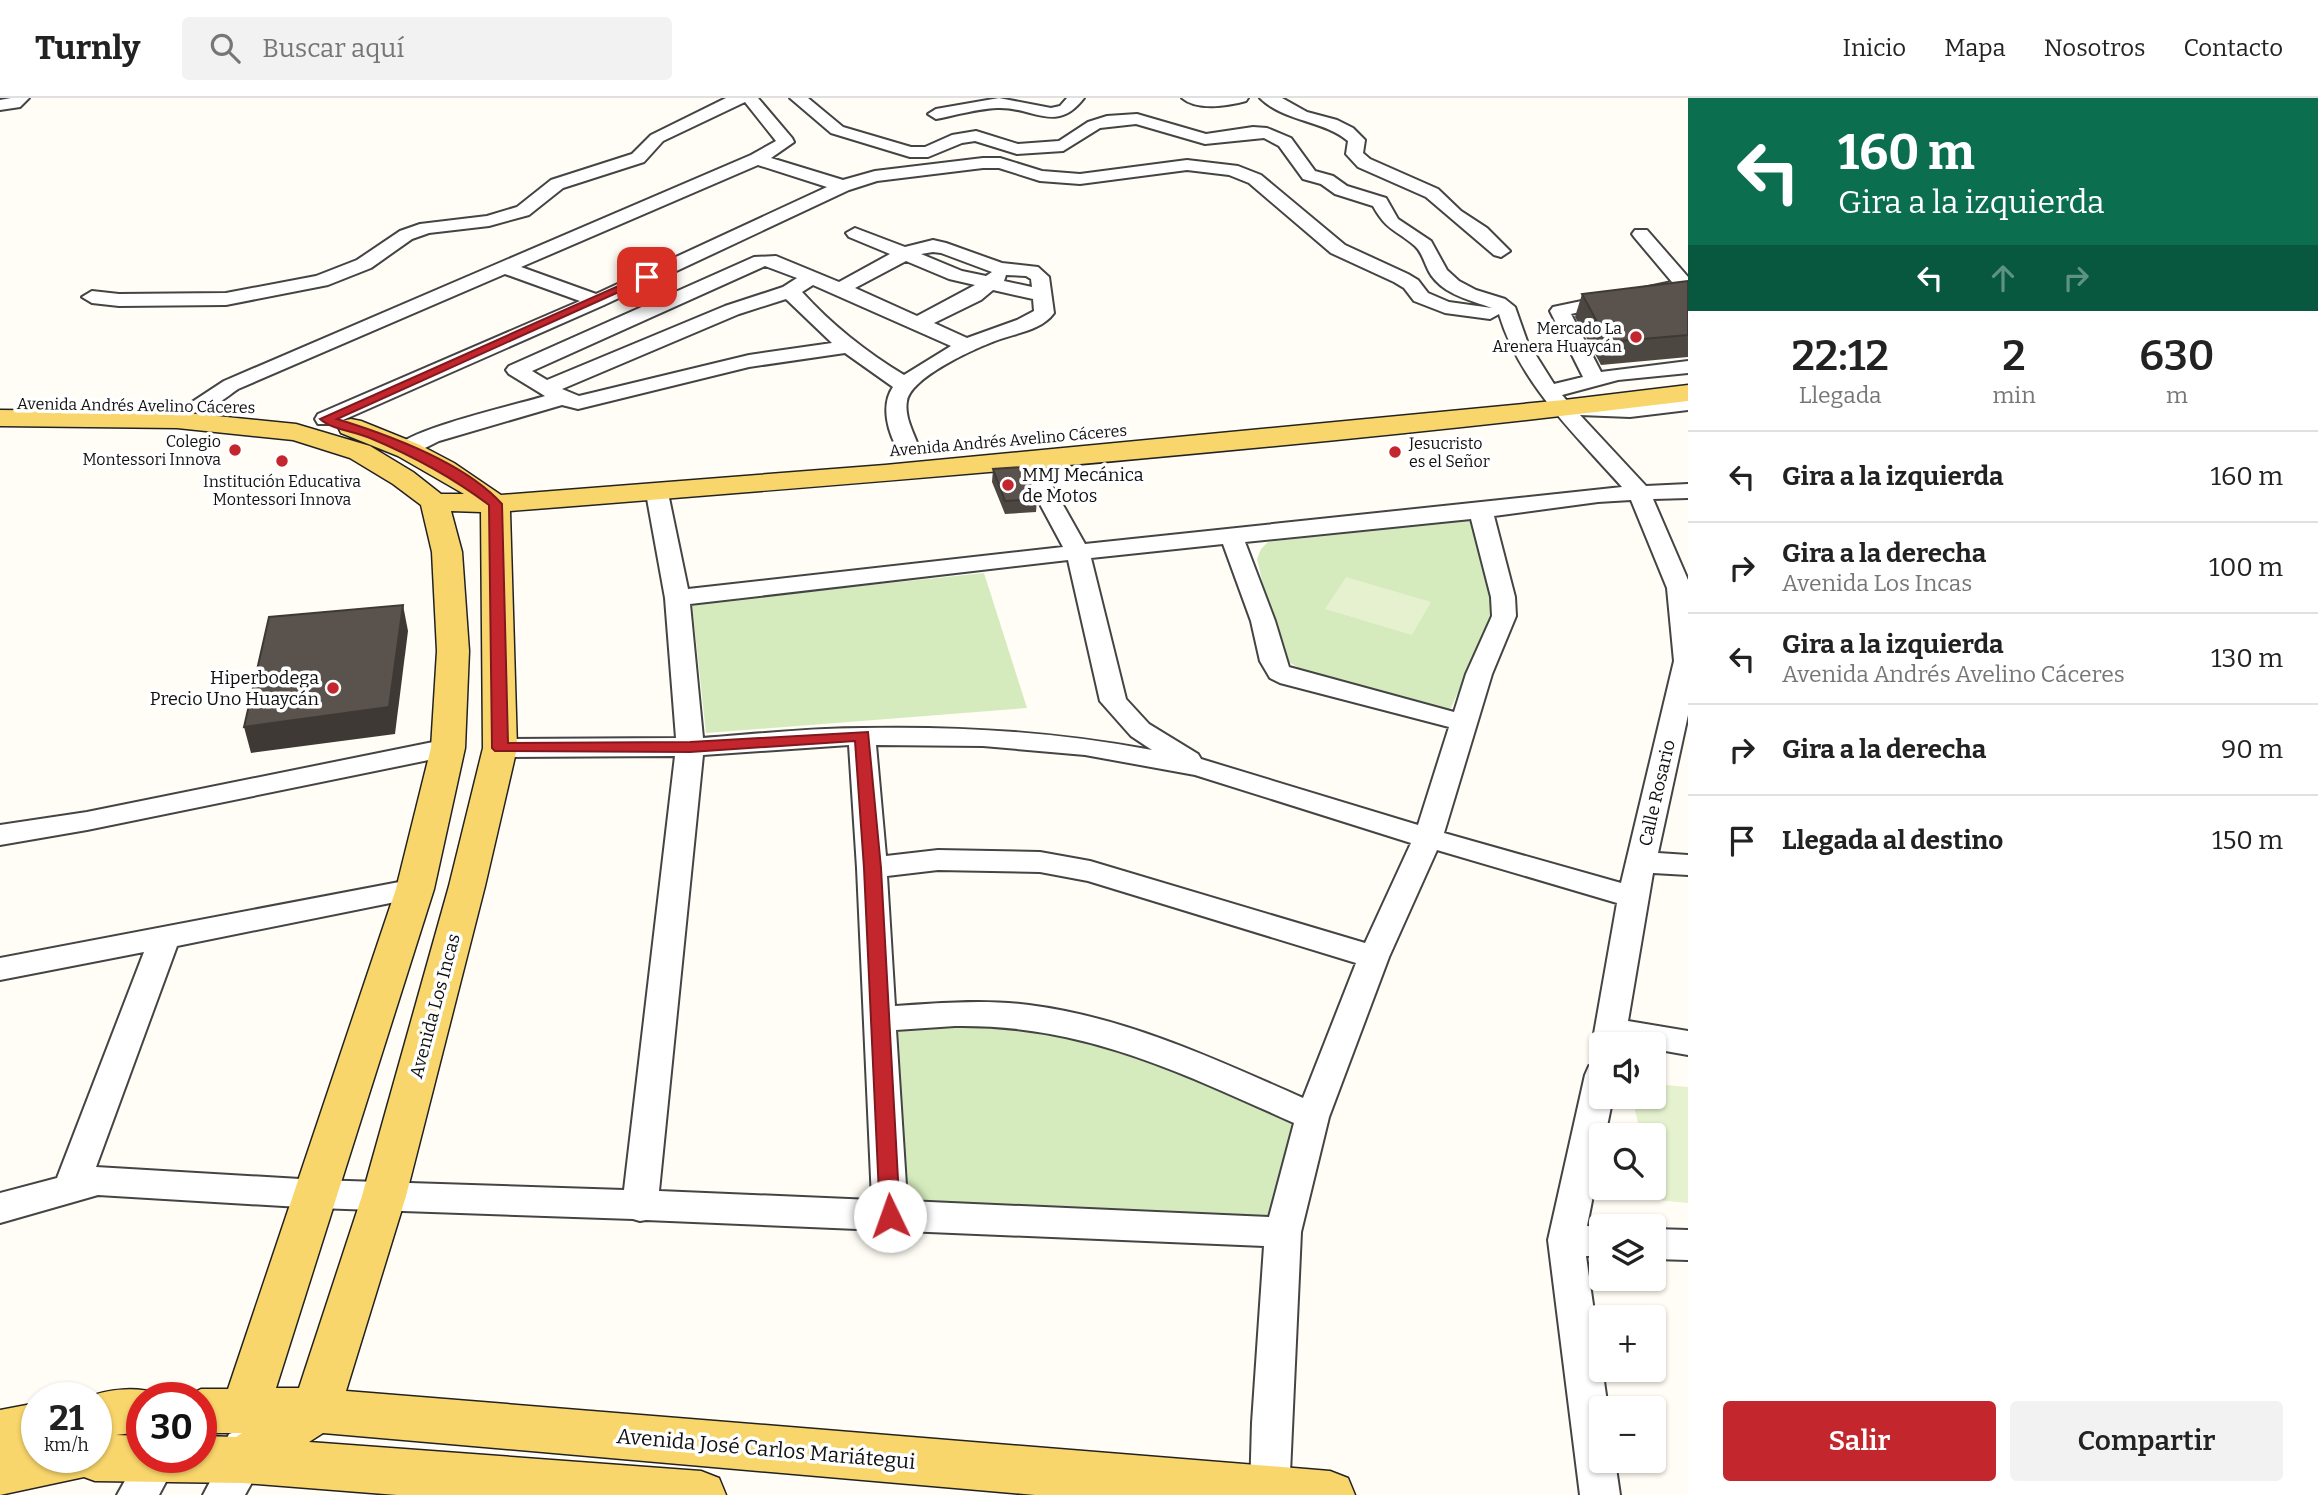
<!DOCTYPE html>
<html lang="es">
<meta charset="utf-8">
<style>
:root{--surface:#fff;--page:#f2f2f2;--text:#222;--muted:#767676;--line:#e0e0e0;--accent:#c4262e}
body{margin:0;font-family:Bitter,serif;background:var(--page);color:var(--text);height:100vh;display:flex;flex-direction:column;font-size:26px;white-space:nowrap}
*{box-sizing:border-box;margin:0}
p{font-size:23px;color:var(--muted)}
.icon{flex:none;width:38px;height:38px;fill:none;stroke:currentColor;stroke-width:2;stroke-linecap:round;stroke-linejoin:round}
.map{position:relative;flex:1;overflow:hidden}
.side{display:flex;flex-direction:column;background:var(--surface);width:630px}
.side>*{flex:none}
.top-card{background:#0b6e4f;color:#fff;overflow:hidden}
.fabs{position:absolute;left:1589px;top:934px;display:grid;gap:14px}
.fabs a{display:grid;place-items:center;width:77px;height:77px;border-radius:7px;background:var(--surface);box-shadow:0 2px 5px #0004;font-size:35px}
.speed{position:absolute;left:21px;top:1284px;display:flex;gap:14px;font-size:35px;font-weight:700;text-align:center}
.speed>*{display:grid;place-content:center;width:91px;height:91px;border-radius:50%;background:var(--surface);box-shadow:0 2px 5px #0004;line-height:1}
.speed small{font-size:18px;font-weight:400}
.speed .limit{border:10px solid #d22;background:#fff;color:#111}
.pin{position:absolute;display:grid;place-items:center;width:60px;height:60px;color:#fff;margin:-30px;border-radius:14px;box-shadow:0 4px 10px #0006}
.me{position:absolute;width:77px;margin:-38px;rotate:357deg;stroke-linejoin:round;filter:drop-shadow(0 0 5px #0008)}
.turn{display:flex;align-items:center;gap:24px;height:147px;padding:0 35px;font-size:32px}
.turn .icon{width:91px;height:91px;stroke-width:2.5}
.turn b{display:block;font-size:49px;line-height:60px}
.lanes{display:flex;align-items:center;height:66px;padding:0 35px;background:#0003;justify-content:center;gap:35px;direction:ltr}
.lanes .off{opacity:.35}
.eta{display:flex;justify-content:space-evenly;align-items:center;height:119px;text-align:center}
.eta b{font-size:42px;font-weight:600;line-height:49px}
.action{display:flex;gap:14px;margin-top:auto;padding:14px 35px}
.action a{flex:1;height:80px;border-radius:7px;background:var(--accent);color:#fff;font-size:28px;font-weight:600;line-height:80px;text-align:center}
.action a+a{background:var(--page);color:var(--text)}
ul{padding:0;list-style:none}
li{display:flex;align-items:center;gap:21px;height:91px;padding:0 35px;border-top:2px solid var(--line)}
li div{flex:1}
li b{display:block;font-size:26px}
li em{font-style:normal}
header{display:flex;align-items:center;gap:42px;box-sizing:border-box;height:98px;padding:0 35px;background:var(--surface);border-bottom:2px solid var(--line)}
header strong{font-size:33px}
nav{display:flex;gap:38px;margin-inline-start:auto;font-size:24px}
.search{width:490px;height:63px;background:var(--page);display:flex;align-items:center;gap:18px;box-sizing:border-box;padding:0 24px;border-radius:7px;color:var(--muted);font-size:26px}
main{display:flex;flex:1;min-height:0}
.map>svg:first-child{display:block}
.green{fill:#d5ebbd}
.pitch{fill:#e6f2cf}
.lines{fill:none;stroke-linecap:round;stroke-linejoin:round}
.minor-casing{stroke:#444;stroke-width:4}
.major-casing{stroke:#222;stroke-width:3}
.minor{fill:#fff;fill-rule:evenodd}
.major{fill:#f9d66b;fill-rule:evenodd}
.wall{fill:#4d4742}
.shaded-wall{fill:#3f3936}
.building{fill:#5a524d;stroke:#3f3936;stroke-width:2}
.route{fill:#c4262e;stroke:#7f191e;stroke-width:2}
.poi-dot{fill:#c4262e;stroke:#fff;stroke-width:2.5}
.labels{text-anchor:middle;stroke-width:7;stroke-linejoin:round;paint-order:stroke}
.far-poi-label{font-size:16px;fill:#111;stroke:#fff;text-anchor:end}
.far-street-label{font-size:16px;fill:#111;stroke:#fff}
.poi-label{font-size:18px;fill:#111;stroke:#fff;text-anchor:start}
.street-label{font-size:18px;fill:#111;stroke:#fff}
.near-street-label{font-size:21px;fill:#111;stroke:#fff}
</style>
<header>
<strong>Turnly</strong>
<div class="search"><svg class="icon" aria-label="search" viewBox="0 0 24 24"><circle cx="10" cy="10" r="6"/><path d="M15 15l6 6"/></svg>Buscar aquí</div>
<nav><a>Inicio</a><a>Mapa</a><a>Nosotros</a><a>Contacto</a></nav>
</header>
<main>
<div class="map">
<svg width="1688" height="1397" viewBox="0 0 1688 1397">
<rect width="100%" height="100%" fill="#fffdf5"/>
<g class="green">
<polygon points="1476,418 1493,517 1450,612 1302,572 1284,561 1279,554 1257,461 1261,451 1268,444"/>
<polygon points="984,475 1027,610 706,635 692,506"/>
<path d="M987,927c18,1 36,1 53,4 91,13 178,56 262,93l-31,105 -372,-19 -7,-176z"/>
</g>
<g class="pitch">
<polygon points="1346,479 1431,504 1412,537 1325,511"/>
<polygon points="1654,986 1688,989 1688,1105 1657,1102 1654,1090 1654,1038 1641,1038 1632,999 1654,999"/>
</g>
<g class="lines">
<defs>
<g id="minor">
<polygon points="11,0 29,0 20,9 0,12 0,2"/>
<path d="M726,0h32l34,40 2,4 -23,16 72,22 32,-9 108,-13h17l42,13 38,3 107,-14 51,6 23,9 84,70 63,29 10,6 10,13 21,9 43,6c-22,-8 -47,-13 -61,-33 -6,-9 -8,-22 -16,-29 -20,-17 -28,-15 -42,-40l-38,-12 -14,-10 -18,-5 -24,-33 -15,-8 -59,6 -69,-20 -36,4 -37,23 -46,3 -42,-13 -13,2 -34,14h-18l-79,-24 -41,-35h18l35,29 68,20h14l27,-12 24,-4 42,13 41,-3 29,-19 19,-6 30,-2 69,20 47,-7 14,1 24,10 24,33 18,5 14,10 39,12 12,21 33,22 16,29 12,11 17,9 29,9 10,8 12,34 27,43 29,-7 -33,-66 3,-4 119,-25 -37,-44 -3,-4 3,-4h12l41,47v15l-32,3 -85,19 30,58 87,-11v12l-70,7 -56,15 7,8 61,2 58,-7v12l-58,7 -50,-2 66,71 42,-2v14l-35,1 35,81v135l-30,138 30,2v20l-35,-2 -25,148 60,10v24l-34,-6v-4h-53v10l-4,-1 -5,-9 25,-142 -180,-53 -48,107 -60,160 -28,115 -12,263h-38l-1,-3 2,-69 12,-177 -618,-26 -6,1 -7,-2 -316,-11 -219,-13 -98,28v-30l57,-15 87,-226 -144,28v-22l415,-79 10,3 5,7 -5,7 -248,50 -81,221 221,13 307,10 51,-434 -175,1 -10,-3 -4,-6 4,-6 10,-3 176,-1 -11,-140 -19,-105 3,-5h16l3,5 20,96 375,-42 -36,-67 -7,-21 3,-5h16l10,26 36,64 537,-57c-47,-53 -102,-103 -123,-173l-9,5 -45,-6 -31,-12 -10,-13 -10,-6 -63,-29 -82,-70 -20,-8 -42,-5 -107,14 -40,-3 -41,-13h-16l-106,13 -28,9 -245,115 -270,119h-16l-3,-5 3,-5 262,-113 -75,-27 -267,115c-13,9 -29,24 -45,19l-4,-4 35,-23 527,-226 25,-14 -31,-39 -82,39 -19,21 -81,26 -34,27 -40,11 -60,7 -17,6 -41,29 -43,17 -102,20 -107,1 -27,-3 -10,-6 10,-6 27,3 107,-1 90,-17 41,-16 43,-29 20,-7 67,-8 30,-9 34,-27 81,-26 19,-19zM758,67l69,22 -231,107 -75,-27zM1631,402l36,88 7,73 -53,222 -177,-50 48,-159 24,-58 -1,-19 -21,-81 104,-14zM1471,421l20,78 1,19 -26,58 -12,38 -165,-45 -14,-46 -30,-79zM1223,446l28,77 9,40 10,17 10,5 169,44 -31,98 -217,-66 -3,-5 -49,-30 -23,-25 -35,-141zM1068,462l32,141 31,35 21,14c-96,-18 -191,-24 -289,-22 -53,0 -107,6 -160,10l-13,-134zM849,647l8,123 15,332 -213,-9 44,-436zM876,647l107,1 102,9 110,20 216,68 -46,100 -275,-82 -50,-9 -102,-2 -52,6zM938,772l102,2 48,9 268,82 -53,135c-88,-39 -178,-81 -274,-93 -44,-6 -90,-2 -134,1l-8,-130zM955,928c128,-2 225,46 339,97l-25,94 -362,-16 -11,-171z"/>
<path d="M999,0l52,10 9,-2 7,-8h17c-28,37 -52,8 -87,10 -20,1 -41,7 -61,11l-8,-5 8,-5z"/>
<path d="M1182,0h66l-2,3c-18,5 -49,10 -64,-3z"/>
<path d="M1260,0h22l25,14 30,8 16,8 12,12 -2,13 7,6 68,30 23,22 26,17 23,23 -9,6 -7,-2 -68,-58 -68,-30 -12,-13 2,-13c-25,-21 -64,-19 -88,-43z"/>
<path d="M855,130l50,19 28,-7 13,3 56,20 36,4 11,10 5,36c-13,18 -39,20 -59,28 -21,8 -84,36 -88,60 -3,16 7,32 12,47l-3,5h-16c-12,-19 -20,-47 -7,-66l-48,-34 -96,14 -171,42 -16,-4 -123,36 -26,13h-16l-3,-5c14,-20 122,-44 151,-53l-36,-22 -3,-4 3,-4 245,-109 22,-1 63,26 51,-28 -41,-17 -3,-4zM933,154l8,1 51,19 -6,4 -24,-5 -41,-17zM906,163l43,18 26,6 -58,31 -62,-28zM765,168l32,12 -14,9 -58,19 -178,74 -15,-9zM1006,177l20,1 5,3 1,8 -28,-6zM813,187l138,61 -47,29c-38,-23 -72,-50 -102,-83zM993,192l40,9 1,12 -17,9 -50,18 -33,-15 47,-23zM786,201l46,44 -83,12 -170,41 -17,-7 177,-75z"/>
<polygon points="448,641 458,644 462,650 458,656 87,732 0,747 0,727 87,714"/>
<polygon points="1601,964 1601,999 1613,999 1605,1038 1601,1038 1601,1057 1587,1128 1603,1129 1601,1158 1586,1158 1608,1311 1601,1311 1601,1363 1615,1363 1620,1397 1580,1397 1548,1142 1585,977 1589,968"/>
<polygon points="1654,1131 1688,1132 1688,1162 1654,1161"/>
<path d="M243,1331l14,5c11,24 0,39 -12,61h-42l20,-38v-10l6,-13z"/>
<polygon points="142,1352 142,1360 178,1361 159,1397 117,1397"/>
</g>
<path id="major" d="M1688,287v16c-391,48 -785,79 -1178,110l7,237 -32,138 -79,310 -60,195 984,80 18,7 7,17h-320l-712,-62 -14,9 392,29 18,7 7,17h-329l-154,-12 -148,-2 -11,-4 -84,18v-85l37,-7v55h59v-60h-11c23,-9 51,-12 74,-4l2,4h-19v34l-26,3 26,1v22h59v-22l35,1 6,-4h-41v-35h-18l18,-9h27l168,-500 35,-141 6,-97 -5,-99 -11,-47 -28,-21 -43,-26 -57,-18 -116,-12 -177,-2v-16l177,2 119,12 74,22 43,26 28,22h23l-66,-38 -57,-23 -3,-6 3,-6 10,-2 10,2 57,23 36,19 47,32 384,-30 679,-65zM451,413l30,1 2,236 -34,138 -87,310 -63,192h-23l158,-499 31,-141 4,-97 -7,-99z"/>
</defs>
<use href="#minor" class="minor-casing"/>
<use href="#major" class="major-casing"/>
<use href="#minor" class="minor"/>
<use href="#major" class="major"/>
</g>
<g class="wall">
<polygon points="1688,183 1688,259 1601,267 1575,219 1582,196"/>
<polygon points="993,371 1037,401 1036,414 1005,416 992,384"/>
</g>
<polygon class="shaded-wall" points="403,507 408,533 395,636 251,655 244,629"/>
<g class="building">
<polygon points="1688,183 1688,237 1608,244 1582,196"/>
<polygon points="1023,369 1037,401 1005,403 993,371"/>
<polygon points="403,507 389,609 244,629 269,519"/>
</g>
<path class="route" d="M643,177l9,2 -315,142c52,16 128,44 165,85l6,239 182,-1 178,-10 13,136 19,348 -2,6 -8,3 -7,-3 -3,-6 -16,-348 -9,-127 -165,11 -195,-1 -3,-3 -3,-243c-37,-28 -76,-49 -119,-67 -15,-7 -38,-8 -50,-19z"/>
<g class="poi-dot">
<circle cx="1636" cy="239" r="7"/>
<circle cx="235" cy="352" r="7"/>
<circle cx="1395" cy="354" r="7"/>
<circle cx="282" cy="363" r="7"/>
<circle cx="1008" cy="387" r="7"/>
<circle cx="333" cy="590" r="7"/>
</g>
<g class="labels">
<g class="far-poi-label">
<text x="1622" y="236">Mercado La<tspan x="1622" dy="18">Arenera Huaycán</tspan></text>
<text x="221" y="349">Colegio<tspan x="221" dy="18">Montessori Innova</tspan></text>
<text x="1409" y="351" text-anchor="start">Jesucristo<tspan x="1409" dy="18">es el Señor</tspan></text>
<text x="282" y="389" text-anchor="middle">Institución Educativa<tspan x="282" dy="18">Montessori Innova</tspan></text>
</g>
<g class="far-street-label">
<text transform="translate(136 307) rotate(1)" y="6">Avenida Andrés Avelino Cáceres</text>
<text transform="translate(1008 342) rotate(-5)" y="6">Avenida Andrés Avelino Cáceres</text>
</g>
<g class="poi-label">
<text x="1022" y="383">MMJ Mecánica<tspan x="1022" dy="21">de Motos</tspan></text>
<text x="319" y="586" text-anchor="end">Hiperbodega<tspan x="319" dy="21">Precio Uno Huaycán</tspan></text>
</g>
<g class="street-label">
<text transform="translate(1657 695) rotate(-77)" y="6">Calle Rosario</text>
<text transform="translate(435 908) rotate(-75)" y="6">Avenida Los Incas</text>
</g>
<g class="near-street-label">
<text transform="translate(766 1351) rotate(5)" y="7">Avenida José Carlos Mariátegui</text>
</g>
</g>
</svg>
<div class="fabs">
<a><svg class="icon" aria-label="sound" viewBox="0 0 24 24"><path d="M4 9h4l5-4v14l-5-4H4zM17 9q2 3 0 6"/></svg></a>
<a><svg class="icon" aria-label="search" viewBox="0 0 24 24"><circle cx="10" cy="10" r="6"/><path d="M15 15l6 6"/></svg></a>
<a><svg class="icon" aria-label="layers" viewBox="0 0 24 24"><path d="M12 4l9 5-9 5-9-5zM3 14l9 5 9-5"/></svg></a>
<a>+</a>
<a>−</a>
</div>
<div class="speed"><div>21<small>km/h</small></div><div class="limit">30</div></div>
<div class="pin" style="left:647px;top:179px;background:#d93025"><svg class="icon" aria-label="arrive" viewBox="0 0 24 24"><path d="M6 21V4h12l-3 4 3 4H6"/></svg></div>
<svg class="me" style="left:890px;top:1118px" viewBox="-20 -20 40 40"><circle r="19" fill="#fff"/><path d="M0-13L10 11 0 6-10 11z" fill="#c4262e"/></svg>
</div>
<section class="side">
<div class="top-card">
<div class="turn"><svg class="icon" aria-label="left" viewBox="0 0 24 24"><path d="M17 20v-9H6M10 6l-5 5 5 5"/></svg><div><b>160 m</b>Gira a la izquierda</div></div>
<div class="lanes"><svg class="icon" aria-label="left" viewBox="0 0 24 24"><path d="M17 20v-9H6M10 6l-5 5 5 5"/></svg><svg class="icon off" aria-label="ahead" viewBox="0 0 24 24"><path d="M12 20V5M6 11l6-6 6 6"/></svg><svg class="icon off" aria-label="right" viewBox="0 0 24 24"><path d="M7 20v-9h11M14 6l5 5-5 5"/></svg></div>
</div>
<div class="eta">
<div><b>22:12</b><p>Llegada</p></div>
<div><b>2</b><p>min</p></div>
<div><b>630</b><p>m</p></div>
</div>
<ul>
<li><svg class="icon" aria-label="left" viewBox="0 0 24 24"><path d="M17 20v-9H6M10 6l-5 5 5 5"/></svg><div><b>Gira a la izquierda</b></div><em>160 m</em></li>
<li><svg class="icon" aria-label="right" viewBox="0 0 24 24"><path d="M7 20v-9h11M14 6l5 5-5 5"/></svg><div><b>Gira a la derecha</b><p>Avenida Los Incas</p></div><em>100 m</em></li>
<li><svg class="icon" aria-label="left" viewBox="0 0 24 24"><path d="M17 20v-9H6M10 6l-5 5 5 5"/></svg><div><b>Gira a la izquierda</b><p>Avenida Andrés Avelino Cáceres</p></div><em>130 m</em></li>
<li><svg class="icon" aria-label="right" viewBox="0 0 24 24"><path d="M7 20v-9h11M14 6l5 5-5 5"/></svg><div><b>Gira a la derecha</b></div><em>90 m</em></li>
<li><svg class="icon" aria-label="arrive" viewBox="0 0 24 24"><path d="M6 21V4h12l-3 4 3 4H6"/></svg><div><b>Llegada al destino</b></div><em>150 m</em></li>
</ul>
<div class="action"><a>Salir</a><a>Compartir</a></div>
</section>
</main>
